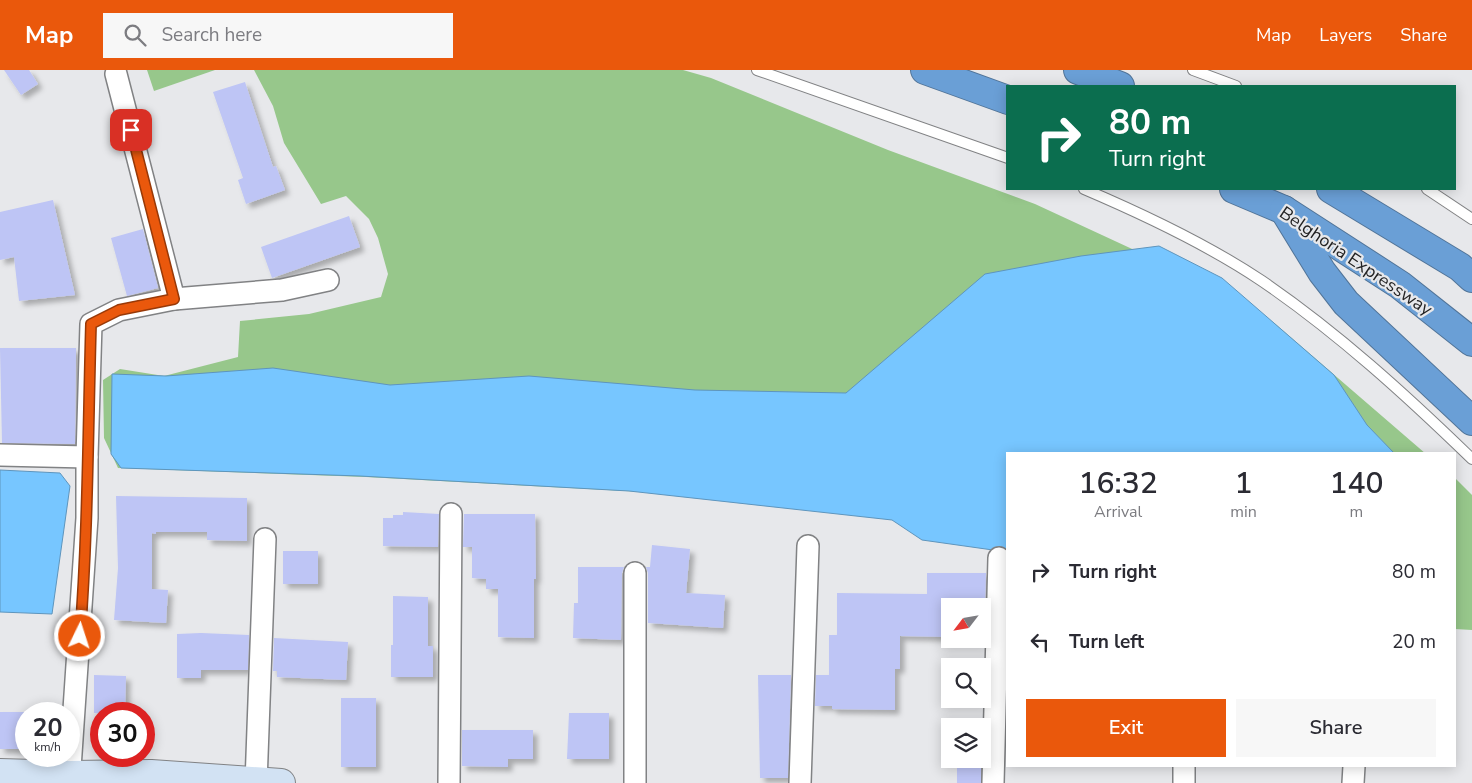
<!DOCTYPE html>
<style>
:root{--surface:#fff;--page:#f7f7f7;--text:#2b2b33;--muted:#7c7c81;--accent:#ea580c}
body{margin:0;font-family:"Nunito Sans",sans-serif;background:var(--page);color:var(--text);height:100vh;display:flex;flex-direction:column;font-size:19px;white-space:nowrap}
*{box-sizing:border-box;margin:0}
p{font-size:16px;color:var(--muted)}
.icon{flex:none;width:28px;height:28px;fill:none;stroke:currentColor;stroke-width:2;stroke-linecap:round;stroke-linejoin:round}
.map{position:relative;flex:1;overflow:hidden}
.panel{position:absolute;left:1006px;top:382px;width:450px;height:315px;display:flex;flex-direction:column;background:var(--surface);border-radius:0px;box-shadow:0 2px 12px #0003}
.panel>*{flex:none}
.hud{position:absolute;left:1006px;top:15px;width:450px;height:105px;border-radius:0px;box-shadow:0 2px 12px #0003;background:#0b6e4f;color:#fff;overflow:hidden}
.needle{width:32px;rotate:239deg}
.controls{position:absolute;left:941px;top:528px;display:grid;gap:10px}
.controls a{display:grid;place-items:center;width:50px;height:50px;border-radius:0px;background:var(--surface);box-shadow:0 2px 12px #0003;font-size:25px}
.speed{position:absolute;left:15px;top:632px;display:flex;gap:10px;font-size:25px;font-weight:700;text-align:center}
.speed>*{display:grid;place-content:center;width:65px;height:65px;border-radius:50%;background:var(--surface);box-shadow:0 2px 12px #0003;line-height:1}
.speed small{font-size:12px;font-weight:400}
.speed .limit{border:8px solid #d22;background:#fff;color:#111}
.pin{position:absolute;display:grid;place-items:center;width:42px;height:42px;color:#fff;margin:-21px;border-radius:10px;box-shadow:0 2px 8px #0006}
.me{position:absolute;width:55px;margin:-28px;rotate:4deg;stroke-linejoin:round;filter:drop-shadow(0 0 4px #0008)}
.turn{display:flex;align-items:center;gap:18px;height:105px;padding:0 20px;font-size:22px}
.turn .icon{width:65px;height:65px;stroke-width:2.5}
.turn b{display:block;font-size:35px;line-height:42px}
.eta{display:flex;justify-content:space-evenly;align-items:center;height:85px;text-align:center}
.eta b{font-size:30px;font-weight:600;line-height:35px}
.cta{display:flex;gap:10px;margin-top:auto;padding:10px 20px}
.cta a{flex:1;height:58px;border-radius:0px;background:var(--accent);color:#fff;font-size:20px;font-weight:600;line-height:58px;text-align:center}
.cta a+a{background:var(--page);color:var(--text)}
ul{padding:0;list-style:none}
li{display:flex;align-items:center;gap:15px;height:70px;padding:0 20px}
li div{flex:1}
li b{display:block;font-size:19px}
li em{font-style:normal}
header{display:flex;align-items:center;gap:30px;box-sizing:border-box;height:70px;padding:0 25px;background:var(--accent);color:#fff}
header strong{font-size:24px}
nav{display:flex;gap:28px;margin-inline-start:auto;font-size:18px}
.search{width:350px;height:45px;background:var(--page);display:flex;align-items:center;gap:12px;box-sizing:border-box;padding:0 18px;border-radius:0px;color:var(--muted);font-size:19px}
.map>svg:first-child{display:block}
.green{fill:#97c78b}
.water{fill:#77c6ff;stroke:#5e95bd}
.building{fill:#bec5f5;filter:url(#shadow)}
.lines{fill:none;stroke-linecap:round;stroke-linejoin:round}
.lane-casing{stroke:#818284;stroke-width:12}
.street-casing{stroke:#818284;stroke-width:24}
.secondary-casing{stroke:#818284;stroke-width:30}
.highway-casing{stroke:#517498;stroke-width:30}
.lane{stroke:#fff;stroke-width:10}
.street{stroke:#fff;stroke-width:21}
.secondary{stroke:#d2e2f3;stroke-width:28}
.highway{stroke:#6a9fd6;stroke-width:28}
.route-casing{stroke:#983908;stroke-width:12}
.route{stroke:#ea580c;stroke-width:9}
.labels{text-anchor:middle;stroke-width:4.5;stroke-linejoin:round;paint-order:stroke}
.street-label{font-size:18px;fill:#232324;stroke:#e7e8eb}
</style>
<header>
<strong>Map</strong>
<div class="search"><svg class="icon" aria-label="search" viewBox="0 0 24 24"><circle cx="10" cy="10" r="6"/><path d="M15 15l6 6"/></svg>Search here</div>
<nav><a>Map</a><a>Layers</a><a>Share</a></nav>
</header>
<div class="map">
<svg width="1472" height="713" viewBox="0 0 1472 713">
<defs>
<filter id="shadow"><feDropShadow dx="4.5" dy="4.5" stdDeviation="2.5" flood-color="#0004"/></filter>
</defs>
<rect width="100%" height="100%" fill="#e7e8eb"/>
<g class="green">
<polygon points="147,0 215,0 154,21"/>
<polygon points="254,0 683,0 711,8 888,80 1035,134 1184,203 1273,252 1426,384 1008,384 1007,482 894,450 663,423 366,407 118,398 104,368 103,310 120,299 164,306 238,287 240,251 309,244 381,227 388,204 378,168 369,149 346,126 321,134 284,73 273,36"/>
<polygon points="1455,408 1472,425 1472,560 1455,559"/>
</g>
<g class="water">
<polygon points="1159,176 1222,208 1334,305 1367,355 1395,384 1008,384 1007,482 922,470 892,450 629,421 360,406 121,398 111,384 112,304 166,306 273,298 390,315 529,306 695,320 846,323 985,204 1081,186"/>
<polygon points="0,400 60,403 70,416 52,544 0,542"/>
</g>
<g class="building">
<polygon points="4,0 29,0 38,14 21,25"/>
<polygon points="245,12 273,97 276,96 285,120 246,134 238,110 243,108 213,22"/>
<polygon points="53,130 75,225 19,231 14,187 0,190 0,142"/>
<polygon points="349,146 360,177 272,208 261,177"/>
<polygon points="143,159 158,218 127,226 111,168"/>
<polygon points="0,278 76,278 75,374 2,373"/>
<polygon points="116,426 247,428 247,471 207,470 207,462 156,462 156,464 152,463 152,519 168,520 166,553 114,550 118,498"/>
<polygon points="403,442 439,444 438,477 383,476 383,448 393,448 393,445 403,445"/>
<polygon points="464,444 535,444 536,509 534,509 534,568 498,567 498,519 486,519 486,509 472,508 472,477 463,477"/>
<polygon points="652,475 690,479 686,523 725,525 723,558 648,553 648,503 646,497 650,497"/>
<rect x="283" y="481" width="35" height="33"/>
<polygon points="578,497 624,497 622,503 621,570 573,568 574,533 578,533"/>
<polygon points="927,503 986,503 984,567 982,567 982,536 950,536 950,567 900,566 900,599 895,599 895,640 832,639 832,636 815,636 816,605 829,605 829,565 837,565 837,523 927,524"/>
<polygon points="393,526 428,527 428,576 433,576 433,607 391,607 391,575 393,575"/>
<polygon points="201,563 249,565 248,600 201,600 201,608 177,608 177,564"/>
<polygon points="274,568 348,572 346,610 277,607 277,601 273,601"/>
<polygon points="94,605 126,606 125,644 94,643"/>
<polygon points="758,605 791,605 788,708 760,708"/>
<rect x="341" y="628" width="35" height="69"/>
<rect x="0" y="642" width="26" height="37"/>
<polygon points="569,643 609,643 609,689 567,689"/>
<polygon points="462,660 533,660 533,689 508,689 508,697 462,696"/>
<rect x="957" y="689" width="24" height="24"/>
</g>
<g class="lines">
<defs>
<g id="lane">
<polyline points="757,0 1008,88"/>
<polyline points="1193,0 1236,16"/>
<path d="M1084,119c61,26 123,55 178,92 76,52 144,114 210,178"/>
<polyline points="1427,119 1472,149"/>
</g>
<g id="street">
<polyline points="174,229 282,220 328,210"/>
<polyline points="0,385 87,387"/>
<polyline points="1184,696 1184,713"/>
<polyline points="69,713 87,448 87,387 91,254 119,240 174,229 116,4"/>
<polyline points="256,713 265,469"/>
<polyline points="449,713 451,444"/>
<polyline points="635,713 635,503"/>
<polyline points="800,713 808,476"/>
<polyline points="993,713 999,488"/>
<polyline points="1353,713 1354,696"/>
</g>
<polyline id="secondary" points="0,703 70,705 151,704 281,713"/>
<g id="highway">
<polyline points="925,0 1008,30"/>
<polyline points="1078,0 1120,16"/>
<polyline points="1234,119 1284,140 1400,215 1472,272"/>
<polyline points="1331,119 1460,197 1472,208"/>
<polyline points="1284,140 1322,202 1346,233 1472,351"/>
</g>
</defs>
<use href="#lane" class="lane-casing"/>
<use href="#street" class="street-casing"/>
<use href="#secondary" class="secondary-casing"/>
<use href="#highway" class="highway-casing"/>
<use href="#lane" class="lane"/>
<use href="#street" class="street"/>
<use href="#secondary" class="secondary"/>
<use href="#highway" class="highway"/>
</g>
<g class="lines">
<defs>
<path id="route" d="M80,566c8,-104 8,-208 11,-312l28,-14 55,-11 -43,-169"/>
</defs>
<use href="#route" class="route-casing"/>
<use href="#route" class="route"/>
</g>
<g class="labels">
<g class="street-label">
<text transform="translate(1356 191) rotate(34)" y="6">Belghoria Expressway</text>
</g>
</g>
</svg>
<div class="controls">
<a><svg class="needle" viewBox="-14 -14 28 28"><path d="M0-13l5 13h-10z" fill="#e53935"/><path d="M0 13l5-13h-10z" fill="#7c7c81"/></svg></a>
<a><svg class="icon" aria-label="search" viewBox="0 0 24 24"><circle cx="10" cy="10" r="6"/><path d="M15 15l6 6"/></svg></a>
<a><svg class="icon" aria-label="layers" viewBox="0 0 24 24"><path d="M12 4l9 5-9 5-9-5zM3 14l9 5 9-5"/></svg></a>
</div>
<div class="speed"><div>20<small>km/h</small></div><div class="limit">30</div></div>
<div class="pin" style="left:131px;top:60px;background:#d93025"><svg class="icon" aria-label="arrive" viewBox="0 0 24 24"><path d="M6 21V4h12l-3 4 3 4H6"/></svg></div>
<svg class="me" style="left:80px;top:566px" viewBox="-20 -20 40 40"><circle r="17" fill="#ea580c" stroke="#fff" stroke-width="3"/><path d="M0-11L8 9 0 5-8 9z" fill="#fff"/></svg>
<div class="hud">
<div class="turn"><svg class="icon" aria-label="right" viewBox="0 0 24 24"><path d="M7 20v-9h11M14 6l5 5-5 5"/></svg><div><b>80 m</b>Turn right</div></div>
</div>
<section class="panel">
<div class="eta">
<div><b>16:32</b><p>Arrival</p></div>
<div><b>1</b><p>min</p></div>
<div><b>140</b><p>m</p></div>
</div>
<ul>
<li><svg class="icon" aria-label="right" viewBox="0 0 24 24"><path d="M7 20v-9h11M14 6l5 5-5 5"/></svg><div><b>Turn right</b></div><em>80 m</em></li>
<li><svg class="icon" aria-label="left" viewBox="0 0 24 24"><path d="M17 20v-9H6M10 6l-5 5 5 5"/></svg><div><b>Turn left</b></div><em>20 m</em></li>
</ul>
<div class="cta"><a>Exit</a><a>Share</a></div>
</section>
</div>
